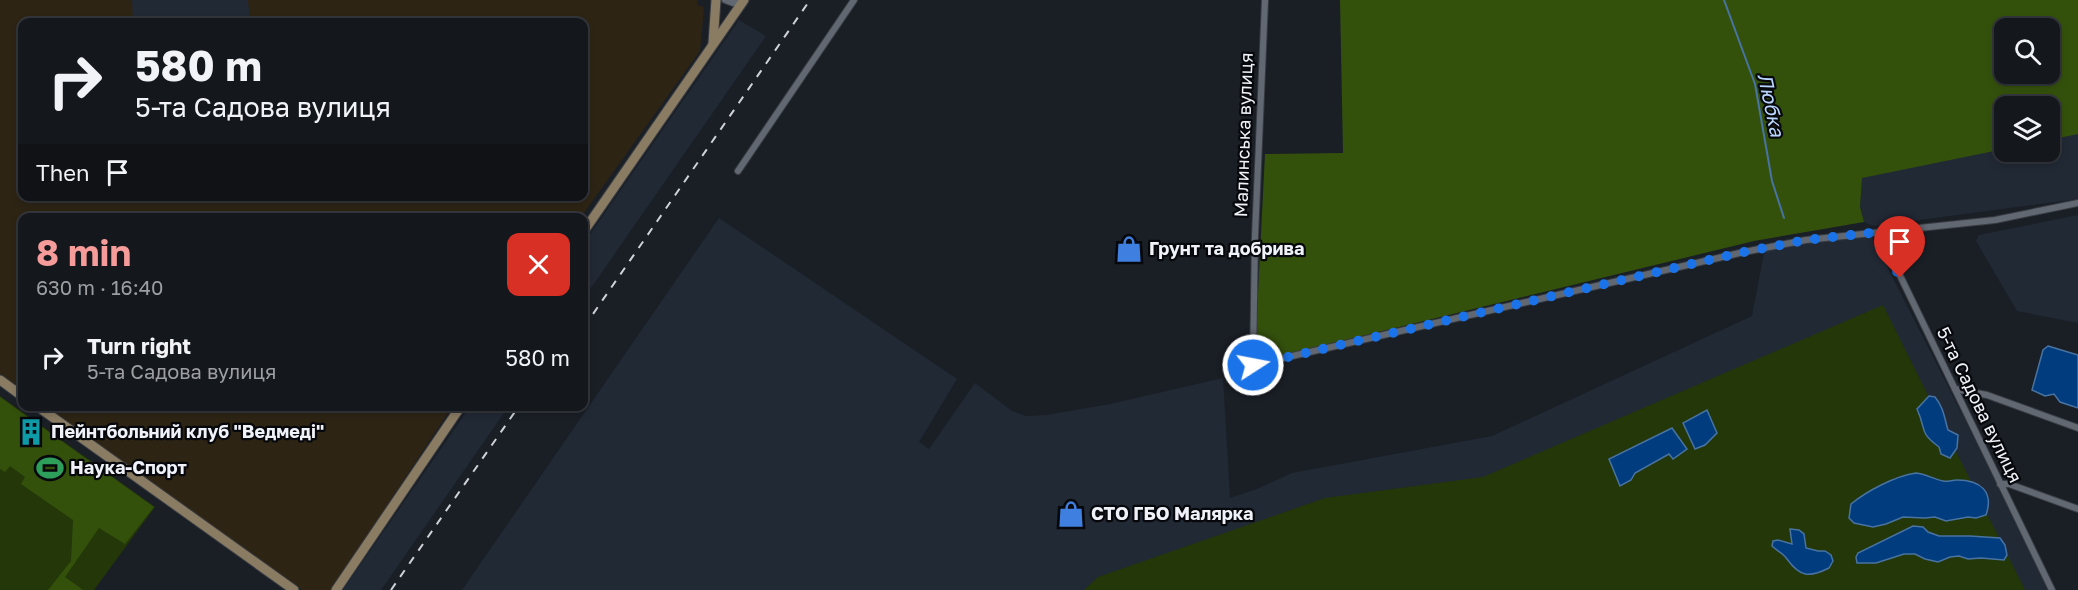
<!DOCTYPE html>
<meta charset="utf-8">
<style>
:root{--surface:#14171c;--page:#1d2025;--text:#f1f3f6;--muted:#9d9fa3;--line:#33363b;--accent:#f59b99}
body{margin:0;font-family:"Golos Text",sans-serif;background:var(--page);color:var(--text);height:100vh;display:flex;flex-direction:column;font-size:22px;white-space:nowrap}
*{box-sizing:border-box;margin:0}
p{font-size:20px;color:var(--muted)}
.icon{flex:none;width:33px;height:33px;fill:none;stroke:currentColor;stroke-width:2;stroke-linecap:round;stroke-linejoin:round}
.map{position:relative;flex:1;overflow:hidden}
.details{position:absolute;left:18px;top:213px;width:570px;height:198px;display:flex;flex-direction:column;background:var(--surface);border-radius:12px;box-shadow:0 3px 9px #0003,0 0 0 2px var(--line)}
.details>*{flex:none}
.banner{position:absolute;left:18px;top:18px;width:570px;height:183px;border-radius:12px;box-shadow:0 3px 9px #0003,0 0 0 2px var(--line);background:#14171c;color:var(--text);overflow:hidden}
.tools{position:absolute;left:1994px;top:18px;display:grid;gap:12px}
.tools a{display:grid;place-items:center;width:66px;height:66px;border-radius:12px;background:var(--surface);box-shadow:0 3px 9px #0003,0 0 0 2px var(--line);font-size:30px}
.pin{position:absolute;display:grid;place-items:center;width:51px;height:51px;color:#fff;margin:-62px -26px;border-radius:50% 50% 50% 0;rotate:-45deg;box-shadow:0 0 6px #0007}
.pin .icon{rotate:45deg}
.me{position:absolute;width:66px;margin:-33px;rotate:79deg;stroke-linejoin:round;filter:drop-shadow(0 0 4px #0008)}
.turn{display:flex;align-items:center;gap:21px;height:126px;padding:0 18px;font-size:27px}
.turn .icon{width:78px;height:78px;stroke-width:2.5}
.turn b{display:block;font-size:42px;line-height:51px}
.then{display:flex;align-items:center;height:57px;padding:0 18px;background:#0003;gap:12px;font-size:22px}
.round{display:grid;place-items:center;flex:none;width:63px;height:63px;border-radius:12px;background:var(--page)}
.overview{display:flex;align-items:center;justify-content:space-between;height:102px;padding:0 18px}
h1{font-size:36px;font-weight:700;line-height:45px;color:var(--accent)}
ul{padding:0;list-style:none}
li{display:flex;align-items:center;gap:18px;height:84px;padding:0 18px}
li div{flex:1}
li b{display:block;font-size:22px}
li em{font-style:normal}
.map>svg:first-child{display:block}
.commercial{fill:#2d2414;fill-rule:evenodd}
.built{fill:#212935}
.green{fill:#233708}
.forest{fill:#34510c;fill-rule:evenodd}
.water{fill:#003c7e;stroke:#4873a3;stroke-width:1.5}
.lines{fill:none;stroke-linecap:round;stroke-linejoin:round}
.stream{stroke:#4873a3;stroke-width:2}
.street-casing{stroke:#383b42;stroke-width:8}
.secondary-casing{stroke:#383b42;stroke-width:11}
.street{stroke:#626871;stroke-width:6}
.secondary{stroke:#8a7c63;stroke-width:9}
.rail{stroke:#cfd2d8;stroke-width:2;stroke-dasharray:8 8;stroke-linecap:butt}
.route{stroke:#1a73e8;stroke-width:10;stroke-dasharray:0 18}
.labels{text-anchor:middle;stroke-width:4.5;stroke-linejoin:round;paint-order:stroke}
.street-label{font-size:18px;fill:#eff2f8;stroke:#07080c}
.poi-label{font-size:18px;font-weight:bold;fill:#eff2f8;stroke:#07080c;text-anchor:start}
.water-label{font-size:20px;font-style:italic;fill:#b8d5fb;stroke:#07080c}
</style>
<div class="map">
<svg width="2078" height="590" viewBox="0 0 2078 590">
<rect width="100%" height="100%" fill="#1a1f26"/>
<g class="commercial">
<path d="M0,0h698l-1,5 7,2 -4,44 -119,166 -559,1v176l-22,-16zM22,22h562v174h-562z"/>
<polygon points="41,407 452,407 331,590 302,590"/>
</g>
<g class="built">
<polygon points="132,0 248,0 250,22 133,22"/>
<polygon points="739,20 766,36 584,298 584,243"/>
<polygon points="2078,123 2078,199 1874,226 1864,222 1860,207 1862,177 2004,138 2004,152 2049,152 2049,129"/>
<polygon points="2078,215 2078,323 2017,311 1976,241 1979,235"/>
<polygon points="719,218 957,379 919,442 929,449 975,383 1012,411 1026,416 1047,415 1110,404 1223,378 1230,498 1257,489 1292,473 1492,436 1752,316 1765,248 1868,229 1965,420 2048,590 462,590"/>
<polygon points="470,407 508,407 381,590 343,590"/>
</g>
<g class="green">
<polygon points="1883,305 2025,590 1084,590 1098,577 1325,498 1483,477"/>
<polygon points="0,396 155,507 94,590 0,590"/>
</g>
<g class="forest">
<path d="M1340,0h738v134l-29,6v-34h-45v43l-142,29 -2,29 4,15 -110,19 -495,120 -4,-8 10,-199 78,-1zM2004,28h45v46h-45z"/>
<polygon points="0,397 154,507 125,544 99,528 65,577 83,590 48,590 71,561 73,520 21,484 25,477 10,466 5,472 0,469"/>
</g>
<g class="water">
<polygon points="2048,346 2078,355 2078,408 2060,402 2054,394 2045,396 2032,390 2043,350"/>
<path d="M1929,396l6,1c9,11 9,20 13,33l10,5 -1,13 -7,10 -9,-4 -2,-7c-21,-16 -12,-16 -22,-38z"/>
<polygon points="1707,410 1717,433 1705,445 1695,449 1683,423"/>
<polygon points="1672,428 1687,449 1673,459 1669,454 1635,473 1631,480 1620,486 1609,459"/>
<path d="M1916,473c10,1 17,6 27,8 4,1 9,-1 14,-1 24,0 37,12 29,35l-10,3 -8,-1 -22,4 -11,-4 -10,1 -22,-1 -17,7 -13,3 -19,-4 -5,-5 2,-14c16,-13 44,-28 65,-31z"/>
<polygon points="1913,526 1923,527 1928,532 1939,536 1970,536 2000,538 2005,545 2007,555 2004,560 1981,558 1968,559 1959,556 1950,557 1938,562 1925,559 1915,554 1904,554 1876,563 1857,563 1856,557 1858,553"/>
<path d="M1790,529l9,1 5,4 2,14 12,3h7l6,4 2,6 -4,7c-20,10 -29,9 -42,-9 -4,-6 -10,-8 -15,-13l1,-5 5,-1 14,4z"/>
</g>
<g class="lines">
<polyline class="stream" points="1724,0 1755,84 1772,181 1784,218"/>
<defs>
<g id="street">
<polyline points="725,0 733,3 742,2"/>
<polyline points="1265,0 1255,236 1253,365 1744,252 1806,240 1995,220 2078,203"/>
<polyline points="738,171 854,0"/>
<polyline points="1879,232 2052,590"/>
<polyline points="1955,389 1987,395 2078,428"/>
<polyline points="2000,484 2009,484 2078,509"/>
</g>
<g id="secondary">
<polyline points="713,43 716,0"/>
<polyline points="584,231 744,0"/>
<polyline points="0,380 22,396"/>
<polyline points="37,406 294,590"/>
<polyline points="336,590 461,406"/>
</g>
</defs>
<use href="#street" class="street-casing"/>
<use href="#secondary" class="secondary-casing"/>
<use href="#street" class="street"/>
<use href="#secondary" class="secondary"/>
<g class="rail">
<polyline points="584,327 810,0"/>
<polyline points="391,590 519,406"/>
</g>
</g>
<g class="lines">
<polyline class="route" points="1253,365 1744,252 1806,240 1879,232 1900,278"/>
</g>
<defs>
<symbol id="shop-bare" viewBox="-9 -9 18 18"><path d="M-5-2.5h2.3a2.7 3.5 0 0 1 5.4 0H5L5.5 6h-11ZM-1.5-2.5h3a1.5 2.3 0 0 0-3 0Z" fill="#3f7fe0" stroke="#07080c" stroke-width="2.5" paint-order="stroke"/></symbol>
<symbol id="building-bare" viewBox="-9 -9 18 18"><path d="M-4-6H4V6H1V3H-1V6H-4ZM-2.5-4.3h1.7v1.8h-1.7ZM.8-4.3h1.7v1.8H.8ZM-2.5-1h1.7V.8h-1.7ZM.8-1h1.7V.8H.8Z" fill="#0f9aa8" stroke="#07080c" stroke-width="2.5" paint-order="stroke"/></symbol>
<symbol id="stadium-bare" viewBox="-9 -9 18 18"><path d="M0-5a6.5 5 0 1 0 0 10a6.5 5 0 1 0 0-10ZM-3.5-1.8h7v3.6h-7Z" fill="#2e9e5b" stroke="#07080c" stroke-width="2.5" paint-order="stroke"/></symbol>
</defs>
<g fill-rule="evenodd">
<use href="#shop-bare" x="1110" y="230" width="38" height="38"/>
<use href="#building-bare" x="12" y="413" width="38" height="38"/>
<use href="#stadium-bare" x="31" y="449" width="38" height="38"/>
<use href="#shop-bare" x="1052" y="495" width="38" height="38"/>
</g>
<g class="labels">
<g class="street-label">
<text transform="translate(1244 135) rotate(-88)" y="6">Малинська вулиця</text>
<text transform="translate(1979 405) rotate(64)" y="6">5-та Садова вулиця</text>
</g>
<g class="poi-label">
<text x="1149" y="255">Грунт та добрива</text>
<text x="51" y="438">Пейнтбольний клуб "Ведмеді"</text>
<text x="70" y="474">Наука-Спорт</text>
<text x="1091" y="520">СТО ГБО Малярка</text>
</g>
<g class="water-label">
<text transform="translate(1771 105) rotate(78)" y="7">Любка</text>
</g>
</g>
</svg>
<div class="tools">
<a><svg class="icon" aria-label="search" viewBox="0 0 24 24"><circle cx="10" cy="10" r="6"/><path d="M15 15l6 6"/></svg></a>
<a><svg class="icon" aria-label="layers" viewBox="0 0 24 24"><path d="M12 4l9 5-9 5-9-5zM3 14l9 5 9-5"/></svg></a>
</div>
<div class="pin" style="left:1900px;top:278px;background:#d93025"><svg class="icon" aria-label="arrive" viewBox="0 0 24 24"><path d="M6 21V4h12l-3 4 3 4H6"/></svg></div>
<svg class="me" style="left:1253px;top:365px" viewBox="-20 -20 40 40"><circle r="17" fill="#1a73e8" stroke="#fff" stroke-width="3"/><path d="M0-11L8 9 0 5-8 9z" fill="#fff"/></svg>
<div class="banner">
<div class="turn"><svg class="icon" aria-label="right" viewBox="0 0 24 24"><path d="M7 20v-9h11M14 6l5 5-5 5"/></svg><div><b>580 m</b>5-та Садова вулиця</div></div>
<div class="then">Then<svg class="icon" aria-label="arrive" viewBox="0 0 24 24"><path d="M6 21V4h12l-3 4 3 4H6"/></svg></div>
</div>
<section class="details">
<div class="overview"><div><h1>8 min</h1><p>630 m · 16:40</p></div><a class="round" style="background:#d93025;color:#fff"><svg class="icon" aria-label="close" viewBox="0 0 24 24"><path d="M6 6l12 12M18 6L6 18"/></svg></a></div>
<ul>
<li><svg class="icon" aria-label="right" viewBox="0 0 24 24"><path d="M7 20v-9h11M14 6l5 5-5 5"/></svg><div><b>Turn right</b><p>5-та Садова вулиця</p></div><em>580 m</em></li>
</ul>
</section>
</div>
